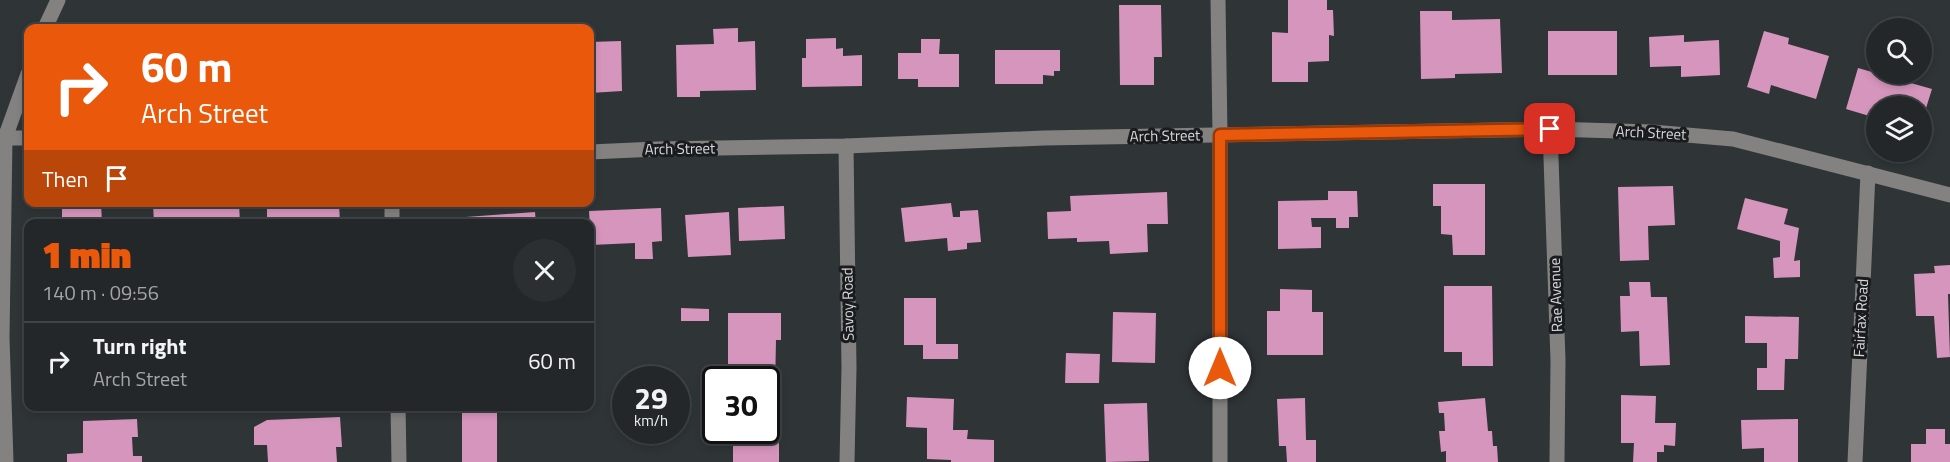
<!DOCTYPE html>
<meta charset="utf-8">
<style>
:root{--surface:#232729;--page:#2b2f31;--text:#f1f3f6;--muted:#a3a5a8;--line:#404446;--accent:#ea580c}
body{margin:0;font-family:"Titillium Web",sans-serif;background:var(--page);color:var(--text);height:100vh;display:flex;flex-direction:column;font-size:22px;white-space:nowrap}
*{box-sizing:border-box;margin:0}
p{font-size:20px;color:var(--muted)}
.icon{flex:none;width:33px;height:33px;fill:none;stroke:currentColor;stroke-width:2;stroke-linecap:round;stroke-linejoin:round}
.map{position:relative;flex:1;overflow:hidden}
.panel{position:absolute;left:24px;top:219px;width:570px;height:192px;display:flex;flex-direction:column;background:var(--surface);border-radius:12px;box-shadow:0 3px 9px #0003,0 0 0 2px var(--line)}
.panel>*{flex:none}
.hud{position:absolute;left:24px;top:24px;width:570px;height:183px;border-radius:12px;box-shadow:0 3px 9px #0003,0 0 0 2px var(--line);background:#ea580c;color:#fff;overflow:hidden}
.buttons{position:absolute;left:1866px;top:18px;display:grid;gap:12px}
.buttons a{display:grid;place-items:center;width:66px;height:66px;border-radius:50%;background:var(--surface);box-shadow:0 3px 9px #0003,0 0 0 2px var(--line);font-size:30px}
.speed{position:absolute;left:612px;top:366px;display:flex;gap:12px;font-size:30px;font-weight:700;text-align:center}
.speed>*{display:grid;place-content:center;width:78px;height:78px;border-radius:50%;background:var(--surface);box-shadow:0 3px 9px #0003,0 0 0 2px var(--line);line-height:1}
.speed small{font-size:15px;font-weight:400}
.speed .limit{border:3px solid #111;border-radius:9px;background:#fff;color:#111}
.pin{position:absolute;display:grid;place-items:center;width:51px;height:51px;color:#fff;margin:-26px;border-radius:12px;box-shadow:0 3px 9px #0006}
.me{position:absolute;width:66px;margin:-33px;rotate:0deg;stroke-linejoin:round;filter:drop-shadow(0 0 4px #0008)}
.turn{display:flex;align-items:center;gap:21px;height:126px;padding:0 18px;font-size:27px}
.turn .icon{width:78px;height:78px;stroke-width:2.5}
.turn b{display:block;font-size:42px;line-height:51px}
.then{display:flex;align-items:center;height:57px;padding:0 18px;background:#0003;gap:12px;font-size:22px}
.round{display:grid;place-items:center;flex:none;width:63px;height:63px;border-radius:32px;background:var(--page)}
.head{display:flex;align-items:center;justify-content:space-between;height:102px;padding:0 18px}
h1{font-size:36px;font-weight:800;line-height:45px;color:var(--accent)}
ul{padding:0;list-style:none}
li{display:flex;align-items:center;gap:18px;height:78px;padding:0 18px;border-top:2px solid var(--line)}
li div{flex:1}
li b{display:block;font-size:22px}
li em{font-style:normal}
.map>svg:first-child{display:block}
.building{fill:#d695bc}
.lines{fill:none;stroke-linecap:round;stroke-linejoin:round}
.minor{stroke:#838280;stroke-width:15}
.route-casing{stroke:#983908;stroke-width:15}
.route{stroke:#ea580c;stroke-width:10}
.labels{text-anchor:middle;stroke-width:6;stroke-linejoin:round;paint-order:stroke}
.street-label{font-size:15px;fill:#d6d9db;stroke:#191b1d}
</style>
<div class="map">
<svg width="1950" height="462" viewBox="0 0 1950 462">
<rect width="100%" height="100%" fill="#2f3437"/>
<g class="building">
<polygon points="1288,0 1327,0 1327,10 1333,10 1334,36 1329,35 1329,61 1308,62 1308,82 1272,82 1272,32 1288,33"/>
<polygon points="1119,5 1161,5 1162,57 1154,57 1154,85 1120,85"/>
<polygon points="1420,11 1452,11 1452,20 1500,19 1502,73 1455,74 1455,78 1421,79"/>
<polygon points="738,28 738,42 755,41 756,90 700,91 700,97 677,97 676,45 714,44 713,29"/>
<rect x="1548" y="31" width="69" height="44"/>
<polygon points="1764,31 1789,38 1788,44 1829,56 1816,99 1771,85 1769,94 1747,87"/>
<polygon points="1684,35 1684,42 1719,40 1720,75 1681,77 1681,66 1650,67 1649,37"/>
<polygon points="836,38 836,49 843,48 843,56 862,55 862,86 802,87 802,58 806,58 806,39"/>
<polygon points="921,39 940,39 939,54 959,54 959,87 918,87 918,79 898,79 898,53 921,53"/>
<polygon points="621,41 622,91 590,93 590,42"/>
<polygon points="995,50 1060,50 1060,71 1054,71 1054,76 1043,75 1043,84 995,84"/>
<polygon points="1858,68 1932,89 1922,121 1922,106 1876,106 1876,118 1846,109"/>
<polygon points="1433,184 1485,184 1485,255 1453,255 1452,235 1441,234 1441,206 1433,206"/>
<polygon points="1673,186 1675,225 1648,226 1649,260 1620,261 1618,187"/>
<polygon points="1328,191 1357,191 1358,217 1349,217 1349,228 1336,228 1336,218 1311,218 1312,227 1321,227 1321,248 1278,249 1278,201 1328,200"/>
<polygon points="1167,192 1168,224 1147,224 1148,252 1110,254 1109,241 1077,242 1077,238 1048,239 1047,212 1071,211 1070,196"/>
<polygon points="1745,198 1788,209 1784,224 1799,228 1794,261 1800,260 1800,277 1774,278 1773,258 1780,257 1780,241 1737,229"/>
<polygon points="101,202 102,224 62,224 62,204"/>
<polygon points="239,202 240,224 154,224 153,203"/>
<polygon points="283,202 339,202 340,224 267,224 267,205 283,205"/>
<polygon points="951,203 953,217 960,217 960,211 978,210 981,242 967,243 967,249 948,251 947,238 905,242 901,208"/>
<polygon points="784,206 785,239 739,241 738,208"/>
<polygon points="661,208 662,241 652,242 653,259 635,259 635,243 591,245 589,211"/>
<polygon points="535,212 536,224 453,224 452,218"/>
<polygon points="729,212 731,255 688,257 685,215"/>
<polygon points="1950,265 1950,294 1948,294 1950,357 1937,358 1934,316 1916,316 1914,274 1935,273 1934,266"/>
<polygon points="1629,282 1650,282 1651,297 1667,297 1670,365 1640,366 1639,331 1621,332 1620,296 1630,296"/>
<polygon points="1444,286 1492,286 1493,366 1462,366 1462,352 1444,352"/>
<polygon points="1280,289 1312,290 1312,312 1323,312 1323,355 1267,355 1267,311 1280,311"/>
<polygon points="904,298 936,298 936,344 958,344 958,359 923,359 923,345 904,345"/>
<polygon points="681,308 709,309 709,321 681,321"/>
<polygon points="1113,312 1156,313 1155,363 1112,362"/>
<polygon points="728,313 781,313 781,340 776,340 775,389 766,389 766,380 728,380"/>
<polygon points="1745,316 1799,317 1798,359 1785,359 1784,390 1757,390 1757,368 1767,368 1767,343 1745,343"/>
<polygon points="1066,353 1100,354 1099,383 1065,383"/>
<polygon points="1621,395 1656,396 1655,423 1676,423 1675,446 1664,445 1664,452 1657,452 1657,462 1633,462 1634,443 1621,443"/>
<polygon points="907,397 954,399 953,430 968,430 967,439 994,440 994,462 951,462 951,460 927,459 927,428 906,427"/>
<polygon points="1305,398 1306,440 1316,440 1316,462 1287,462 1286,446 1279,446 1277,399"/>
<polygon points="1485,398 1488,431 1492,431 1493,446 1497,446 1498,462 1446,462 1446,451 1441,452 1439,431 1445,431 1444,413 1439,413 1438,402"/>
<polygon points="1147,403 1149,461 1106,462 1104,404"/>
<rect x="561" y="406" width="22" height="4"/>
<polygon points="497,411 497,462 462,462 462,412"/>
<polygon points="766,413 779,413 779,462 733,462 733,430 766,430"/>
<polygon points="340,417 342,447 336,447 337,462 268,462 267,445 254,445 254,427 267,420"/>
<polygon points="137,419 138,437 132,437 133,456 142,456 142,462 67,462 67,454 83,453 83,421"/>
<polygon points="1798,419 1798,462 1764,462 1764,448 1742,449 1741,420"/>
<polygon points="1926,429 1945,429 1945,444 1950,444 1950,462 1911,462 1911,444 1926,444"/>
</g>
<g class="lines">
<g class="minor">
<polyline points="1218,0 1220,135 1220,462"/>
<polyline points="45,28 58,0"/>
<polyline points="1550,129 1558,360 1557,462"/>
<polyline points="0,136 5,138 28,138"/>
<polyline points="846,146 849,368 847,462"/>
<polyline points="590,152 657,149 846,146 1044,138 1550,129 1652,132 1733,139 1950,195"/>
<polyline points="392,202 392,224"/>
<polyline points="398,406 399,462"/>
<polyline points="6,462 2,338 5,138 28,74"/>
<polyline points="1855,462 1868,173"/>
</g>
</g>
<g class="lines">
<defs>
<polyline id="route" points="1220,368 1220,135 1550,129"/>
</defs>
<use href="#route" class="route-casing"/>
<use href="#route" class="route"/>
</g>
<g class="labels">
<g class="street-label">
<text transform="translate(1651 133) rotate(3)" y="5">Arch Street</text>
<text transform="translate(1165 136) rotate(-1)" y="5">Arch Street</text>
<text transform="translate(680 149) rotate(-1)" y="5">Arch Street</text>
<text transform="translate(1556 295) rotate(-92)" y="5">Rae Avenue</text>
<text transform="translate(848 304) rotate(-91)" y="5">Savoy Road</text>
<text transform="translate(1861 318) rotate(-87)" y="5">Fairfax Road</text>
</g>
</g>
</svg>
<div class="buttons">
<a><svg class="icon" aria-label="search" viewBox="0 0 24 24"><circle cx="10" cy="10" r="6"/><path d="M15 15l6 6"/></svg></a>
<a><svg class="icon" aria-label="layers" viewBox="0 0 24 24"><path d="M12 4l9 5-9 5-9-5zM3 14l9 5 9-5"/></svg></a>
</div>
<div class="speed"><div>29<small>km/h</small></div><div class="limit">30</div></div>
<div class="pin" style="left:1550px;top:129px;background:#d93025"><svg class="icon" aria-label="arrive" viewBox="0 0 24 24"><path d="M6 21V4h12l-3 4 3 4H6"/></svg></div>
<svg class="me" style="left:1220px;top:368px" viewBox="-20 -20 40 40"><circle r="19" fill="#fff"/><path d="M0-13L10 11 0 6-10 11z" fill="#ea580c"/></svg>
<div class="hud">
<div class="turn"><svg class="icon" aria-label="right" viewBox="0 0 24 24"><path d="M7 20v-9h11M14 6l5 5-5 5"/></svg><div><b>60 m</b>Arch Street</div></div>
<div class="then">Then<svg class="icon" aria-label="arrive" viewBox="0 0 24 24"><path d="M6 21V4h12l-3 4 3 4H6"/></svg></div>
</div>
<section class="panel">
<div class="head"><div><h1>1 min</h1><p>140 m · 09:56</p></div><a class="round"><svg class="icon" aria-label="close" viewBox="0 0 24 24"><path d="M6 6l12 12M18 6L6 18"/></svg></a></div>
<ul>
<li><svg class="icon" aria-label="right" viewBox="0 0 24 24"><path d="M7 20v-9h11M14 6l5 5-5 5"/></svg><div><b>Turn right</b><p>Arch Street</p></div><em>60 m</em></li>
</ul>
</section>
</div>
